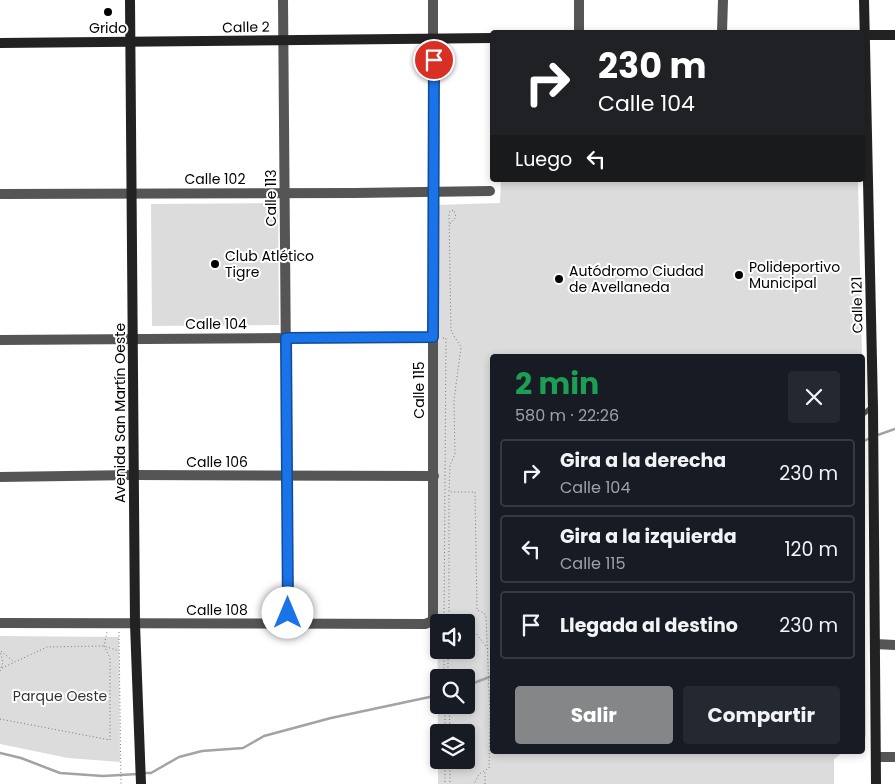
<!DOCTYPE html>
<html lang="es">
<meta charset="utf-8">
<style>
:root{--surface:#171b24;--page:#242831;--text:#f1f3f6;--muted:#9ea1a6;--line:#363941;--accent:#858687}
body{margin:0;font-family:Poppins,sans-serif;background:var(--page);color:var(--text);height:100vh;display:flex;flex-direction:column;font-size:19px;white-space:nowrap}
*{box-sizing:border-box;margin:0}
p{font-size:16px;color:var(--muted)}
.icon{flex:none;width:28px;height:28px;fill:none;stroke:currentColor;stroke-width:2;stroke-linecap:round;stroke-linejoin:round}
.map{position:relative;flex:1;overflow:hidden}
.drawer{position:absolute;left:490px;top:354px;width:375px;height:400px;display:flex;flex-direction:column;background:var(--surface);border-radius:5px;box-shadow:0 2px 8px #0003}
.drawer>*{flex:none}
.hud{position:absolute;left:490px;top:30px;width:375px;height:152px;border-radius:5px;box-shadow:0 2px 8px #0003;background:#202124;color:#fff;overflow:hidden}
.controls{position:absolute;left:430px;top:614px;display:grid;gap:10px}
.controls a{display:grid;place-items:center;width:45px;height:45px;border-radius:5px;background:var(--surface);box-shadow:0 2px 8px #0003;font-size:25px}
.pin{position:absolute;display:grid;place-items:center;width:42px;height:42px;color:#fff;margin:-21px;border:2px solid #fff;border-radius:50%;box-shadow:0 1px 5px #0007}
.me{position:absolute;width:55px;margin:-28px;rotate:0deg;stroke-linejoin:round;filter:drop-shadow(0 0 4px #0008)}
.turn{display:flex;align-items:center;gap:18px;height:105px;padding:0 25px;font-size:22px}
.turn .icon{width:65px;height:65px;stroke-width:2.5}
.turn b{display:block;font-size:35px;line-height:42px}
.then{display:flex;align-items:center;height:48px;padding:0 25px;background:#0003;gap:10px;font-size:19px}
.round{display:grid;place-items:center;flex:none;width:52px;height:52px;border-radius:5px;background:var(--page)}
.summary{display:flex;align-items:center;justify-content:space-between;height:85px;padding:0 25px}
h1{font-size:30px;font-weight:700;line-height:38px;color:#1e9e55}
.cta{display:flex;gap:10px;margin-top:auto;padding:10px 25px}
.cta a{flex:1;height:58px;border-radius:5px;background:var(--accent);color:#fff;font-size:20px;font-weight:700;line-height:58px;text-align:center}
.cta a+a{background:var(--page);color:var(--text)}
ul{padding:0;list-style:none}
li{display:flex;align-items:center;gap:15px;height:68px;margin:0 10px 8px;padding:0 15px;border:2px solid var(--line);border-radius:5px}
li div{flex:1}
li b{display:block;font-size:19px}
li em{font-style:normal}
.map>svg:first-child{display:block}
.green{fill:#dcdcdc;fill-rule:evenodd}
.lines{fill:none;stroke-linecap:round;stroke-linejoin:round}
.stream{stroke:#a3a3a3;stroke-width:2.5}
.path{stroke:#777;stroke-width:1;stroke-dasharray:1 2.5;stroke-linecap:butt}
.lane{stroke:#555;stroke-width:5}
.street{stroke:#555;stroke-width:10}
.secondary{stroke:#222;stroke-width:10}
.route-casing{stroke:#114b97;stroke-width:12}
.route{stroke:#1a73e8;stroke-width:9}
.poi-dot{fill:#000;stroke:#fff;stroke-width:2}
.labels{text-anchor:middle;stroke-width:4;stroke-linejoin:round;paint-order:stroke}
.street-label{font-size:14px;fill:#000;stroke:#fff}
.poi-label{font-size:14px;fill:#000;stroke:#fff;text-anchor:start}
.park-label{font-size:14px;fill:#333;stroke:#fff}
</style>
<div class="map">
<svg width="895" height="784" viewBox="0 0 895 784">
<rect width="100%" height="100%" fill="#fff"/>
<g class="green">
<path d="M501,180h357l4,176h-370v395h353l-11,8v25h-396l-2,-579 64,-2zM439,622h27v28h-27zM439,678h27v27h-27zM439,732h27v28h-27z"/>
<polygon points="278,203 279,325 152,326 151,204"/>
<polygon points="862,370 866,736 863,739 862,739"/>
<polygon points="0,636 119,637 120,762 68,758 0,744"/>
</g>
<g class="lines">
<g class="stream">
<polyline points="875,436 895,429"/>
<polyline points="862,442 870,438"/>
<polyline points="466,686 492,676"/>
<polyline points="0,753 21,758 60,773 103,776 138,774"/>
<polyline points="143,773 151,773 179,757 202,751 243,748 264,736 331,718 439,695"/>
</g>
<g class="path">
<polyline points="450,224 456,217 454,210 450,211 449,215 451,331 461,347 454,400 455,454 450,465 449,492 475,492 477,610 484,613 486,617 490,714 489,768 479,774 474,784"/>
<polyline points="443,338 446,338 444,622"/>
<polyline points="449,622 449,493"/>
<polyline points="466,625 474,631 488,649"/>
<polyline points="119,632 121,784"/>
<polyline points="444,650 444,678"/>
<polyline points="1,651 14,662"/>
<polyline points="2,668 47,647 104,646 119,651"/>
<polyline points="0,671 3,662 0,651"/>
<polyline points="448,678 448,650"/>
<polyline points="445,705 445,732"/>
<polyline points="449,705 450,732"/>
<polyline points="0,719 110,740 110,658 104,646 107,632"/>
<polyline points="445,760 445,784"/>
<polyline points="450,760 450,784"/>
<polyline points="485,784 485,772"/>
</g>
<polyline class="lane" points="862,415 872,407"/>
<g class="street">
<polyline points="283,0 288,613 283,624"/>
<polyline points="579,0 579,32"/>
<polyline points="722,32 723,0"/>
<polyline points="0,194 355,193 490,191"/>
<polyline points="0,340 433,337"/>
<polyline points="0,477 134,475 434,476"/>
<polyline points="0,623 425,624 433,621 433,0"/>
<polyline points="875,644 895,645"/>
<polyline points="876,757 895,757"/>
</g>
<g class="secondary">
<polyline points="130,0 135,624 141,784"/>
<polyline points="864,0 873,407 876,784"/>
<polyline points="862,35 895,35"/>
<polyline points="0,43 492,38"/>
</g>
</g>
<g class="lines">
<defs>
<polyline id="route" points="288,613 286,338 433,337 434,60"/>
</defs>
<use href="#route" class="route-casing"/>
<use href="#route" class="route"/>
</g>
<g class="poi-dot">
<circle cx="108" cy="12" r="5"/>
<circle cx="215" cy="264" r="5"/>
<circle cx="739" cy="275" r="5"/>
<circle cx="559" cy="279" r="5"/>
</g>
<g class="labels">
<g class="street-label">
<text transform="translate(246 27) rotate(-1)" y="5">Calle 2</text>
<text x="215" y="184">Calle 102</text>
<text transform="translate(271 198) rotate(-90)" y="5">Calle 113</text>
<text transform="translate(857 305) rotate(-91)" y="5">Calle 121</text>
<text x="216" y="329">Calle 104</text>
<text transform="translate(419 390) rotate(-90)" y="5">Calle 115</text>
<text transform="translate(120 413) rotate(-90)" y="5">Avenida San Martín Oeste</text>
<text x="217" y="467">Calle 106</text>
<text x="217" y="615">Calle 108</text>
</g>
<g class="poi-label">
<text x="108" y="33" text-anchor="middle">Grido</text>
<text x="225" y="261">Club Atlético<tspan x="225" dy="16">Tigre</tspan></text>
<text x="749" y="272">Polideportivo<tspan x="749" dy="16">Municipal</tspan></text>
<text x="569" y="276">Autódromo Ciudad<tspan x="569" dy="16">de Avellaneda</tspan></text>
</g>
<g class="park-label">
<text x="60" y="701">Parque Oeste</text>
</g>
</g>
</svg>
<div class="controls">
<a><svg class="icon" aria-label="sound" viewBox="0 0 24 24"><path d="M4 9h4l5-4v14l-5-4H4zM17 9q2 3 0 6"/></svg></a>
<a><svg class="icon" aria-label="search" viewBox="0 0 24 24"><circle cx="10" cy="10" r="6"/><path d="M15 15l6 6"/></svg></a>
<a><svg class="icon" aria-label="layers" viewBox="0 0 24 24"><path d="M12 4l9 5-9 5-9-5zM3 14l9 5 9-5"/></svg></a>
</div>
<div class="pin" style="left:434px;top:60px;background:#d93025"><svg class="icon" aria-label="arrive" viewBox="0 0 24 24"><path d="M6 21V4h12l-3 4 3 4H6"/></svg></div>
<svg class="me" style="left:288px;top:613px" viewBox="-20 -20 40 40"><circle r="19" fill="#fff"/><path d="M0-13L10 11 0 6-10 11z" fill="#1a73e8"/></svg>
<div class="hud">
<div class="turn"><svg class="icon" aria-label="right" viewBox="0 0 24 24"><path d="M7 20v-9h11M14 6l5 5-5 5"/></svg><div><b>230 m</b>Calle 104</div></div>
<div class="then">Luego<svg class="icon" aria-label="left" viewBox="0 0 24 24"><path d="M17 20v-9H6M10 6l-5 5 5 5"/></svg></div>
</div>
<section class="drawer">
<div class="summary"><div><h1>2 min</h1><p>580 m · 22:26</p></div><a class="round"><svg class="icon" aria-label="close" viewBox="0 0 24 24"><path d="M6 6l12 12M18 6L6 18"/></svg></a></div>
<ul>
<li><svg class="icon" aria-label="right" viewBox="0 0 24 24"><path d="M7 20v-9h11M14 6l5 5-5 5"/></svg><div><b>Gira a la derecha</b><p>Calle 104</p></div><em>230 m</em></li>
<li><svg class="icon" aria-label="left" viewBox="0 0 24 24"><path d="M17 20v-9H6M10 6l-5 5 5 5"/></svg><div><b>Gira a la izquierda</b><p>Calle 115</p></div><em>120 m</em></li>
<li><svg class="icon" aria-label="arrive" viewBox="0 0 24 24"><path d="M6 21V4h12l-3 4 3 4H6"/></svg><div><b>Llegada al destino</b></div><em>230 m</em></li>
</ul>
<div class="cta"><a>Salir</a><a>Compartir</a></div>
</section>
</div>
